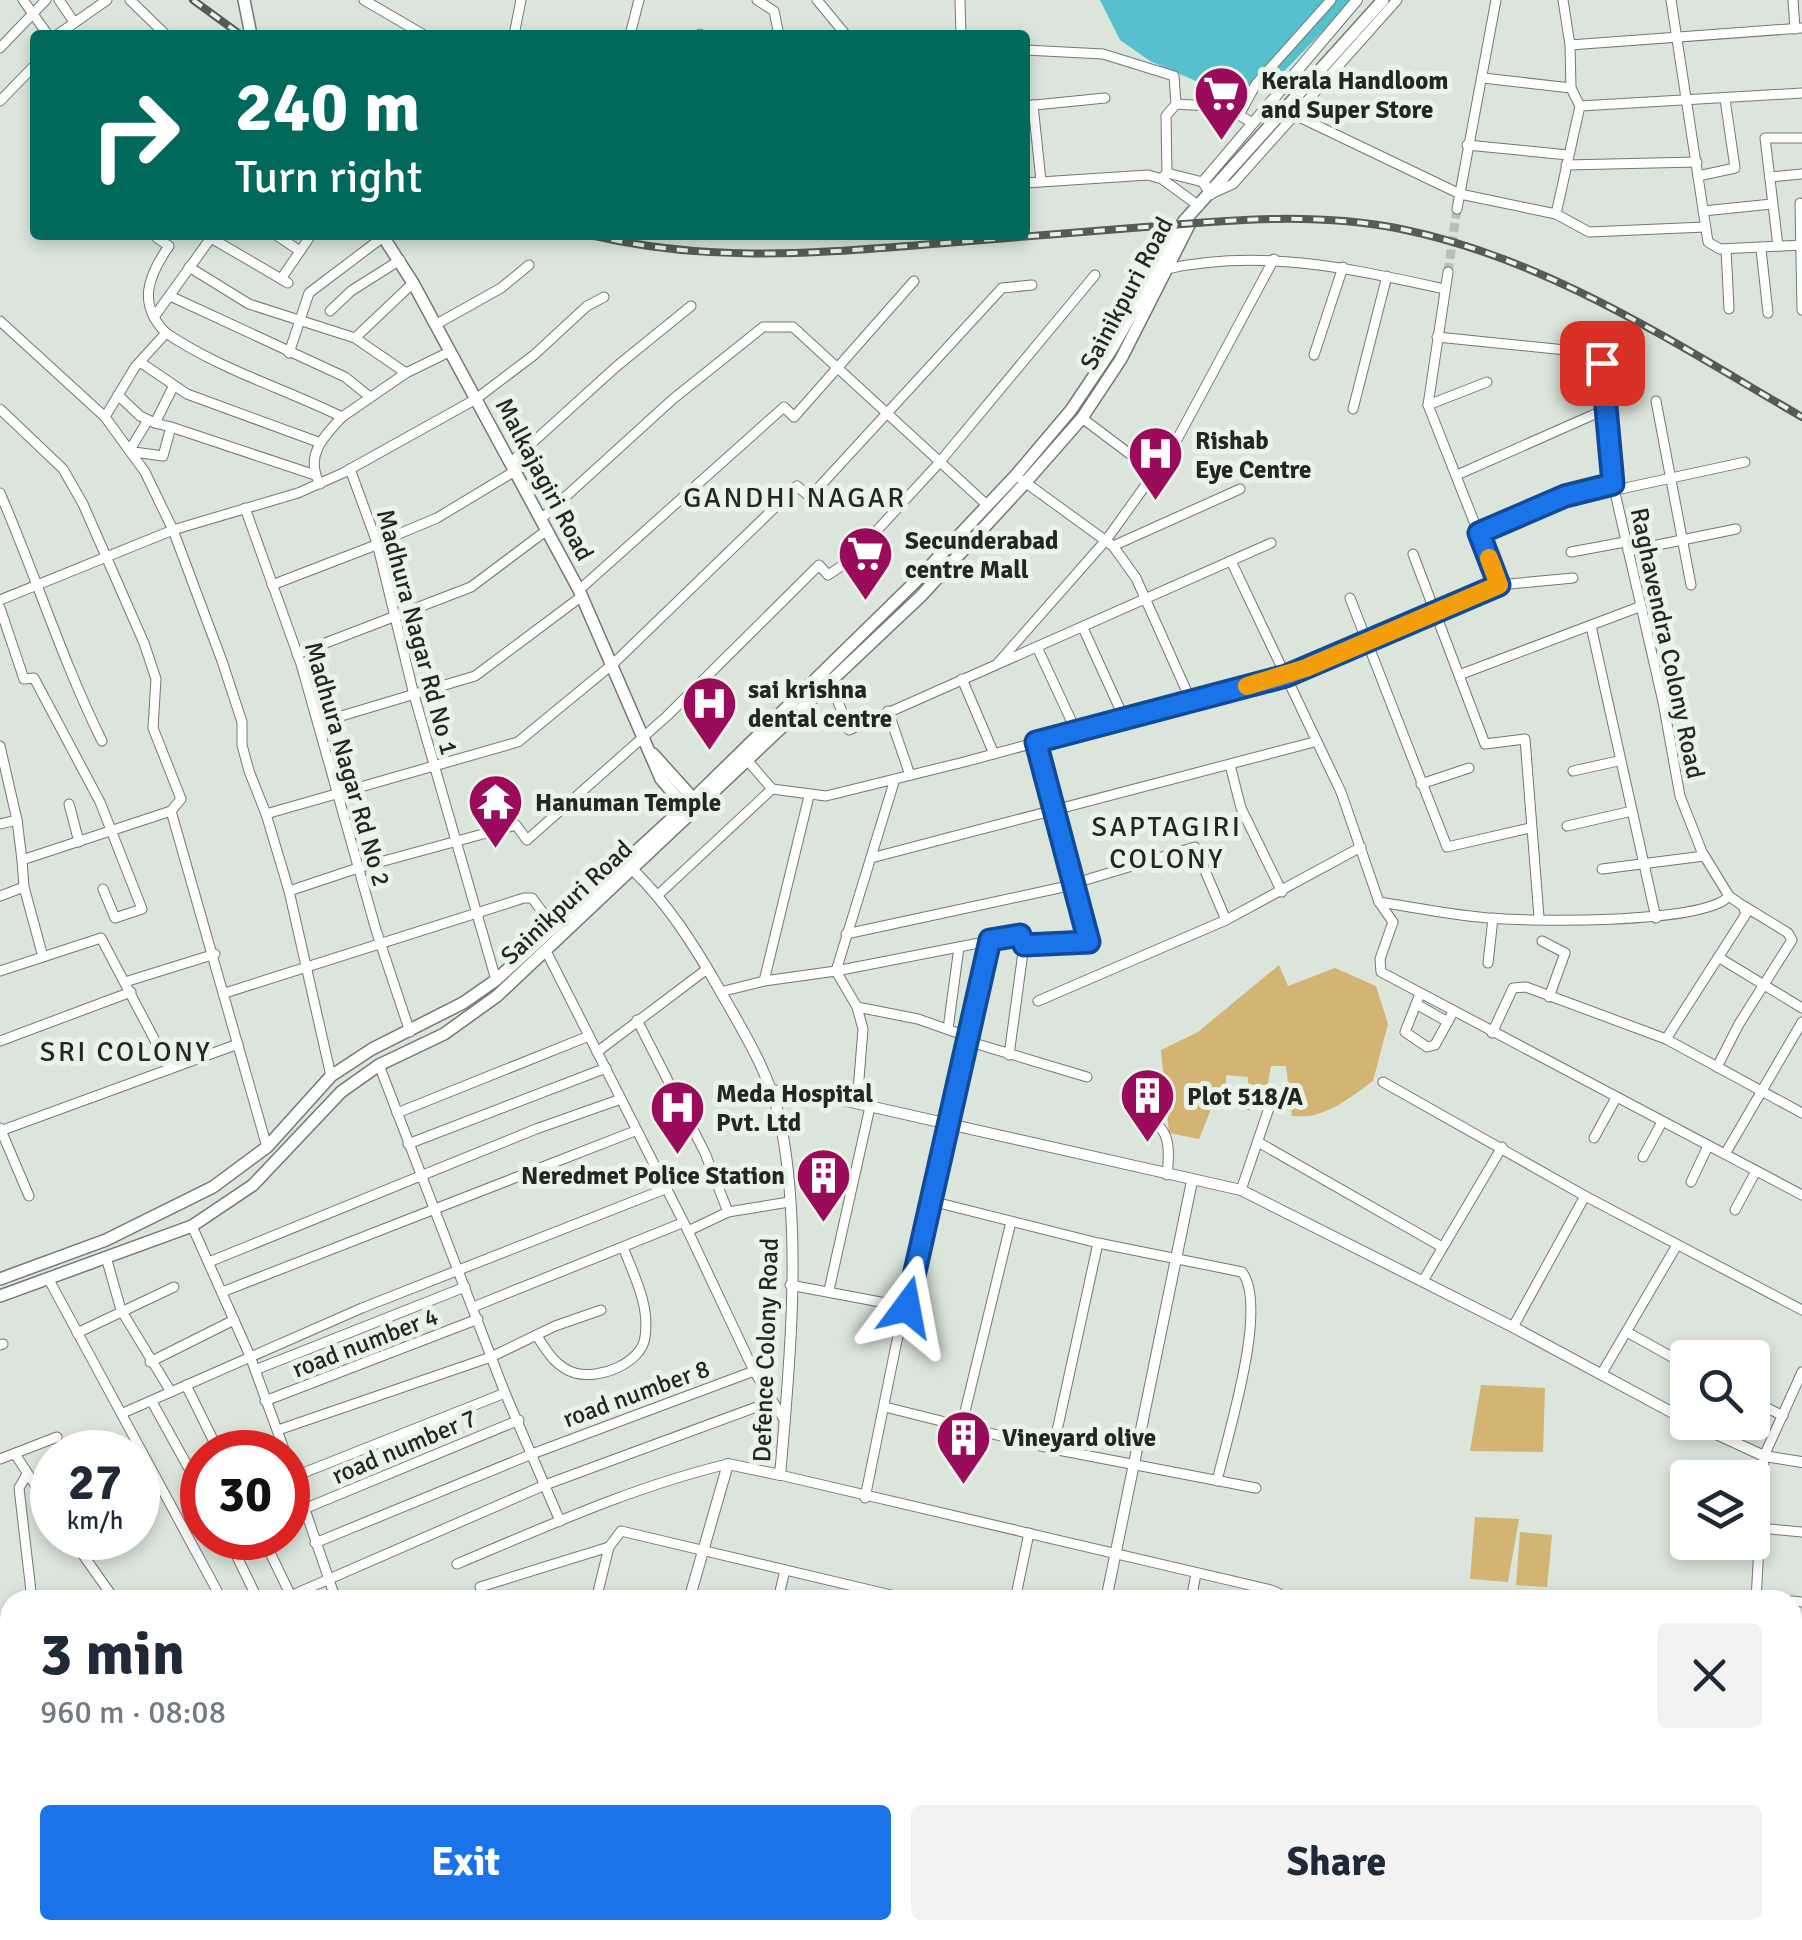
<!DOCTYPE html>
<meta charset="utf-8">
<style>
:root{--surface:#fff;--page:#f2f2f3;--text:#1f2937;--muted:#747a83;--accent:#1a73e8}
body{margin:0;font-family:Signika,sans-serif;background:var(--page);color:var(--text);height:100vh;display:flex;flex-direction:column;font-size:38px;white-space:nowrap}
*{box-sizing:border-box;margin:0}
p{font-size:32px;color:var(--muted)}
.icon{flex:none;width:55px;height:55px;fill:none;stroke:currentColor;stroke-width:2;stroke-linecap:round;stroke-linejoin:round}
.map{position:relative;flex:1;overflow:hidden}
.drawer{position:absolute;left:0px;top:1590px;width:1802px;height:350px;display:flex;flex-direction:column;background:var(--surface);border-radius:30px 30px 0 0;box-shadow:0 5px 15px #0003}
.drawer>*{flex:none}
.top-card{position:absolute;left:30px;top:30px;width:1000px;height:210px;border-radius:10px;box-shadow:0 5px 15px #0003;background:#00695c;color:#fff;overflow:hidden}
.controls{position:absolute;left:1670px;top:1340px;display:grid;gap:20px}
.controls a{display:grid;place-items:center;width:100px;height:100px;border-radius:10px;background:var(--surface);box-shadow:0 5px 15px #0003;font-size:50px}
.speed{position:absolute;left:30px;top:1430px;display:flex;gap:20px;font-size:50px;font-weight:700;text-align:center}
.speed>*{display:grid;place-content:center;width:130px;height:130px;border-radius:50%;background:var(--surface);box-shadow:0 5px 15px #0003;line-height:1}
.speed small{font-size:25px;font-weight:400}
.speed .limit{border:15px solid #d22;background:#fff;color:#111}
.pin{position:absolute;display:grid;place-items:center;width:85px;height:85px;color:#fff;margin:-42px;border-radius:20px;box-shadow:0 5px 15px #0006}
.me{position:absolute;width:110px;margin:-55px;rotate:13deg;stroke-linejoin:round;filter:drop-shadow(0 0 8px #0008)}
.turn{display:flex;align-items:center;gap:35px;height:210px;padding:0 40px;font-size:45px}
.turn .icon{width:130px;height:130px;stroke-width:2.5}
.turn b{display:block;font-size:70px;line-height:85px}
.round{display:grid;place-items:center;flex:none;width:105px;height:105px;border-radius:10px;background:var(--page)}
.head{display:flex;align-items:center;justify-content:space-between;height:170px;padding:0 40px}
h1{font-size:60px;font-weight:700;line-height:75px}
.action{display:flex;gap:20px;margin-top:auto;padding:20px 40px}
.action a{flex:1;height:115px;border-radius:10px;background:var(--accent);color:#fff;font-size:40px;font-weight:700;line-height:115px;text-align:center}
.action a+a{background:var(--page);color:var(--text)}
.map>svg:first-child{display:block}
.green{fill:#d3b472}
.water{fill:#56c1cc}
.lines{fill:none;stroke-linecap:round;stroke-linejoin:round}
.minor-tunnel{stroke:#b6bfb6;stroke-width:9;stroke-dasharray:9 4.5;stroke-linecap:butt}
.minor-casing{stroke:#717a71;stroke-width:11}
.tertiary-casing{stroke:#717a71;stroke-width:12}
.secondary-casing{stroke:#717a71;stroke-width:14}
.minor{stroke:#fff;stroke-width:9}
.tertiary{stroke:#fff;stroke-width:10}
.secondary{stroke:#fff;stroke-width:11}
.rail-casing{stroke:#565b56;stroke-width:8}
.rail{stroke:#e9f3e8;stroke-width:4;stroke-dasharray:11;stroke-linecap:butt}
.route-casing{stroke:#114b97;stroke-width:25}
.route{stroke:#1a73e8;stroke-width:18}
.slow{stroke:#f59e0b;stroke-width:18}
.labels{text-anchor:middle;stroke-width:10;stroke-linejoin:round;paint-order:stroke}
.poi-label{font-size:25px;font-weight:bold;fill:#232723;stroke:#e9f3e8;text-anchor:start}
.street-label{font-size:25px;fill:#232723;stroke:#e9f3e8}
.neighbourhood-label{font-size:28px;letter-spacing:2.5px;fill:#232723;stroke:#e9f3e8}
</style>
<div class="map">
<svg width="1802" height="1940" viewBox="0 0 1802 1940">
<rect width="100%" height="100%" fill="#dbe5db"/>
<g class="green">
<path d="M1279,965l9,21 47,-18 41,18 12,38 -15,57c-25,18 -49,39 -81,35l-6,-50h-15l-4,22 -19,-4v-7l-22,-2v12l30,5 -6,19 -35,-12 -16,40 -30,-6 -8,-83 37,-18z"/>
<polygon points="1481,1385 1545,1388 1543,1452 1470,1451"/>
<polygon points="1475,1517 1519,1519 1508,1582 1470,1579"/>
<polygon points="1520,1532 1552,1535 1547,1587 1516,1585"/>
<polygon points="1610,1930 1708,1930 1706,1940 1607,1940"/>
</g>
<polygon class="water" points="1100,0 1353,0 1267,89 1230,96 1150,61 1120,40"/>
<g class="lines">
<polyline class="minor-tunnel" points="1448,272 1457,209"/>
<defs>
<g id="minor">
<polyline points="23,0 48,35"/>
<polyline points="59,0 74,22"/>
<polyline points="130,0 166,35"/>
<polyline points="364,0 424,35"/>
<polyline points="757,0 774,11 779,35"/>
<polyline points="817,0 846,35"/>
<polyline points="960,0 961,35"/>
<polyline points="1563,0 1570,45"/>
<polyline points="1671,0 1708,242 1720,249 1802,245"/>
<polyline points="1793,0 1795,29"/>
<polyline points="57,35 107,0"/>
<polyline points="514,35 521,0"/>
<polyline points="630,35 639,0"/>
<polyline points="700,35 700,34"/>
<polyline points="0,48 46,0"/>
<polyline points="1025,50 1103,54 1174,76 1176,104 1166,116 1167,173"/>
<polyline points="1483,78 1571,88"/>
<polyline points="0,101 35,65"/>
<polyline points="1176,104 1225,107 1251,122"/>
<polyline points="1033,105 1041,181"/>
<polyline points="1025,106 1105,98"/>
<polyline points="1580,106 1802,93"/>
<polyline points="1239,115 1256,84 1331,0"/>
<polyline points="1297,116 1460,194 1556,214 1589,232 1705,227"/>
<polyline points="1467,145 1568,155"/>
<polyline points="1566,165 1697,162"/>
<polyline points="1698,176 1735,168 1725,99"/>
<polyline points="1163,177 1167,173 1203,182"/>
<polyline points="1770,177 1802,174"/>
<polyline points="1025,183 1148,175 1162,179 1199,206"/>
<polyline points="1211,194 1233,184 1397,0"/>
<polyline points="1800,203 1802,310"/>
<polyline points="1457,209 1496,0"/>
<polyline points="1703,211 1772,204"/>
<polyline points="1556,214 1580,106 1571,88 1570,45 1802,28"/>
<path d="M159,235l-2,3 12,8c-21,30 -32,58 -3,87"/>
<polyline points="276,235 300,251"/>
<polyline points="211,238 288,283"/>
<polyline points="1778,246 1765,138 1802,138"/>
<polyline points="1726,249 1729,309"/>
<polyline points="1761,249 1768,313"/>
<polyline points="189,267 249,304 355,338 406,373 449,352"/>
<path d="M1167,269c95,-21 185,0 278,20"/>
<polyline points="1448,272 1428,405 1499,585"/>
<polyline points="281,279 311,235"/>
<polyline points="170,296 345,377 370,397"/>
<polyline points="330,311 351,291 400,260"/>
<polyline points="154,317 213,235"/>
<polyline points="0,321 105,417 145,472 173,530 222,661 242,722 242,745 249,771 266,814"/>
<polyline points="435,325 501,288 529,265"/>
<polyline points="1437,337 1595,353 1600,358 1613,484 1663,702 1680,796 1702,852 1729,896 1743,906 1746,914 1666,1039"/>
<polyline points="355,338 413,283"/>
<polyline points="289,353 309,293 383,237"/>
<polyline points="1314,355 1343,267"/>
<polyline points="140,362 187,394 318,442"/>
<polyline points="118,395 140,416 155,423"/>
<polyline points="1656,401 1691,585"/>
<polyline points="1428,405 1487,382"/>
<polyline points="0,409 63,469 83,504 144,643 156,679 153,728 181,799 171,811"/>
<polyline points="1353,409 1387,276"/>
<path d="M105,417l30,-50 31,-34c55,37 117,55 176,84 -18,19 -38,39 -22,67"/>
<polyline points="342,417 406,373"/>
<polyline points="1082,418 1155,473"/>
<polyline points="171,427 155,423 173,387"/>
<polyline points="131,448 148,420"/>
<polyline points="134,452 163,456 171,427 315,475"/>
<polyline points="510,463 617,366 691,306"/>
<polyline points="350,469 377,543 414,695 496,980"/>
<polyline points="1457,475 1604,410"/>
<polyline points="1022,480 1113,546 1136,578 1191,701"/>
<polyline points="1616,490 1745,462"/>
<path d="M0,493c36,83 62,167 102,248"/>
<polyline points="245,508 301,664 376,930 410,1032"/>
<polyline points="541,519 673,399 763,327 793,327 987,505"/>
<polyline points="1479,533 1565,496 1613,484"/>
<polyline points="377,543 437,518 515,471"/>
<polyline points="1113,546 1240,489"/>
<polyline points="1628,551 1736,529"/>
<polyline points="1571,552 1625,542"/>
<polyline points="1413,554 1485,744 1525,739 1539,917"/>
<polyline points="1231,561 1341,792 1379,902 1393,922 1380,959 1381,972 1802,1195"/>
<polyline points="272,585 376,545"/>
<polyline points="579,590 784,407 794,417 914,281"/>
<polyline points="1350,598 1447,847 1530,828"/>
<polyline points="0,600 173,530 298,493 343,473 476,399 534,355 587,306 604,297"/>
<polyline points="0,608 24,679 34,678 100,802 142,909 115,918 103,889"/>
<polyline points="1591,626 1656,918"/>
<polyline points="1083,628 1124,718"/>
<polyline points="1037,647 1076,731"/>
<polyline points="297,654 471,587 547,530"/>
<polyline points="998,663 1107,539 1173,447 1274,259"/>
<polyline points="1459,675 1639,607"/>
<polyline points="962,679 994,754"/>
<polyline points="830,681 849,730 1271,543"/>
<polyline points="888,711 910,775"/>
<polyline points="318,723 475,676 582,596"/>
<polyline points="0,746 17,820 22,860 171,811 267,1147"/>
<polyline points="748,761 772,789"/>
<polyline points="1230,765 1241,808 1282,892"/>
<polyline points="1573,771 1618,761"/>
<polyline points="895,779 836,971 1020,935 1024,945 1089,942 1036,742"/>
<polyline points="1421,784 1469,768"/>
<polyline points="69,804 79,842"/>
<polyline points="0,824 17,820"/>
<polyline points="1567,826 1632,811"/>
<polyline points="871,858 1314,742"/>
<polyline points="22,860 24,887 43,957"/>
<polyline points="1602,869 1704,856"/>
<polyline points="289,891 266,814 518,742 614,663 797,486 810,497 1002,288 1032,285"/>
<polyline points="658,895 772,789 826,796 964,762 1286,675 1499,585 1573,578"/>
<polyline points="0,896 24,887"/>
<path d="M1379,902c33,5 67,12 100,15 41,5 226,8 250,-21"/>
<polyline points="846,934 1059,888 1195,847 1226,920"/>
<polyline points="990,940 967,1041 1087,1077"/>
<polyline points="1542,941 1565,953 1549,997"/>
<polyline points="546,951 688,1231 754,1371 785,1421"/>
<polyline points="1718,957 1802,1008"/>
<polyline points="1488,963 1493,918"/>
<polyline points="0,971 101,938 170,1069"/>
<polyline points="764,981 836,971 857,1007"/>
<polyline points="125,982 215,954"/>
<polyline points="720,992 764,981 809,796"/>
<polyline points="225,993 524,898 532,898 553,926"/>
<polyline points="1420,994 1405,1032 1427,1047 1435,1045 1453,1012"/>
<polyline points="1038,1001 1226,920 1361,847"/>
<polyline points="1416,1004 1448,1022"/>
<polyline points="637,1020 705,1153 728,1212 688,1231"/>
<polyline points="948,1029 959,947"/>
<polyline points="1492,1033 1513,988 1526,987 1666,1039 1802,1113"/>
<polyline points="0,1041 131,992"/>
<polyline points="597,1052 707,969"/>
<polyline points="1009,1055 1024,945"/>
<polyline points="379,1065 505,1393 560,1521"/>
<polyline points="1717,1067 1739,1024 1792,940 1788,933 1744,906"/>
<polyline points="331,1076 289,891 358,868 516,825 527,840 667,716 819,565 828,575 849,561 938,464 1095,275"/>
<polyline points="1383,1082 1585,1196 1802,1310"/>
<polyline points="857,1104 863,1029 857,1007 918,1019 969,1037"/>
<polyline points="397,1113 589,1036"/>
<path d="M1131,1113c38,9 40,27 36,62"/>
<polyline points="0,1128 29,1196"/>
<polyline points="0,1131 238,1044"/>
<polyline points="1594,1138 1616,1098"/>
<polyline points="1258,1142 1442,1247"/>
<polyline points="408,1144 606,1068"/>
<polyline points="1725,1154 1802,1022"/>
<polyline points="1643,1157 1662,1122"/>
<polyline points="1691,1182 1708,1146"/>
<polyline points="1241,1190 1270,1105"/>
<path d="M931,1201l167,42 144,29c27,35 -15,165 -25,209"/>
<polyline points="1735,1210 1756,1171"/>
<polyline points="728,1212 789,1202"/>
<polyline points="192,1226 250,1356 285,1452"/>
<polyline points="106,1257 121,1310 171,1392"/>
<polyline points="209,1262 536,1129 621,1099"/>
<polyline points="48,1278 222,1600"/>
<polyline points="1423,1281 1502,1147"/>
<polyline points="790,1285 907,1307"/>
<polyline points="829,1290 870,1107"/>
<polyline points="222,1292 635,1131"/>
<polyline points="473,1307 682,1223"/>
<polyline points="1513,1327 1585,1196"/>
<polyline points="1627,1332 1688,1366"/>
<polyline points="77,1333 174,1287"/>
<path d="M537,1336c10,16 19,31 38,37 24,7 67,-10 70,-36 5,-32 -11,-61 -22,-90"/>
<polyline points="0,1345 3,1344"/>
<polyline points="150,1362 234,1320"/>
<polyline points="255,1370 465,1287"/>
<polyline points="1602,1373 1677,1245"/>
<polyline points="186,1385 219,1452"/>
<polyline points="1752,1400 1783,1416"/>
<polyline points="265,1401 478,1319"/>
<polyline points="152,1402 202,1492"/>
<polyline points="885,1407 1053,1449 1256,1488"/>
<polyline points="123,1413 362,1308 665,1189"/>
<polyline points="961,1428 1011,1222"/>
<polyline points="278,1430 491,1357 555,1326 601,1310"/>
<polyline points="1053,1449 1098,1243"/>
<polyline points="15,1454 52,1511"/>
<polyline points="0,1459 57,1437"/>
<polyline points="288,1460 336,1600"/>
<polyline points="27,1474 19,1488 32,1600"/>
<polyline points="780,1475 1271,1590 1278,1593 1280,1600"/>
<polyline points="293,1477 505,1393"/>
<polyline points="865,1498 896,1345 951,1125 967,1041"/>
<polyline points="304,1509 519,1420"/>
<polyline points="1760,1528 1802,1532"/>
<polyline points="71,1538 115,1600"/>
<polyline points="228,1538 258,1600"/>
<polyline points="263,1538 291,1596"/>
<polyline points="315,1543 532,1454 754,1371"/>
<path d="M457,1564c88,-37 178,-78 271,-100"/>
<polyline points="480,1587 609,1547"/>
<polyline points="1757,1598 1780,1600"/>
<polyline points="281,1600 545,1485 770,1402"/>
<polyline points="596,1600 609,1547 621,1531 912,1600"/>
<polyline points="778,1600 785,1570"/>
<polyline points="1015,1600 1029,1533"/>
<polyline points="1191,1600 1196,1574"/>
<polyline points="1756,1600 1764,1456 1802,1372"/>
<polyline points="1792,1601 1802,1602"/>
<polyline points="1792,1669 1802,1670"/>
<polyline points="1792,1744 1802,1744"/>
<polyline points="0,1782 10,1773"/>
<polyline points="1792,1830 1802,1830"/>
<polyline points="1792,1917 1802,1918"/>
<polyline points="0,1925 10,1927"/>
<polyline points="24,1930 70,1940"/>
<polyline points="1003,1930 1047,1940"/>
<polyline points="115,1940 118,1930"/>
<polyline points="292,1940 294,1930"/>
<polyline points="702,1940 704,1930"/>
<polyline points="783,1940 786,1930"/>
<polyline points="1774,1940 1775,1930"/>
</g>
<g id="tertiary">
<polyline points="1211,194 1203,182 1357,0"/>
<path d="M633,870c35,34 61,75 85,117 25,44 53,88 63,138 21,108 9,241 -1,350l-52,-11 -39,136"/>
<polyline points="770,1090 829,1097 1241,1190 1513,1327 1688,1421"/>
<polyline points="1690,1422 1764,1456 1802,1462"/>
<polyline points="1106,1600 1192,1181"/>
<polyline points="608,1940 610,1930"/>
<polyline points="1035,1940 1037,1930"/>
</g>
<g id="secondary">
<polyline points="244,0 251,35"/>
<polyline points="382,235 413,283 579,590 661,779 689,812"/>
<polyline points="653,754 697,803"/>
<polyline points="0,1279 106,1240 213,1187 267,1147 331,1076 372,1049 463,1003 496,980 693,799 915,582 1016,475 1071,410 1110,352 1184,221 1383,0"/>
<polyline points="0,1296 192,1226 253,1185 341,1092 379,1065 444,1034 497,996 921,596 1025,483 1082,418 1121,359 1190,223"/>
</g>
</defs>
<use href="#minor" class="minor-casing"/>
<use href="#tertiary" class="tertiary-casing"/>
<use href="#secondary" class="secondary-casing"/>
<use href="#minor" class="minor"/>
<use href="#tertiary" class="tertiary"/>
<use href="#secondary" class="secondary"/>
<defs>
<g id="rail">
<polyline points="193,0 241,35"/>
<path d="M590,235c116,27 213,19 330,10 75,-6 150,-12 225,-18 85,-7 171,-15 256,2 147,30 273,114 401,188"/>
</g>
</defs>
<use href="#rail" class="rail-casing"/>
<use href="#rail" class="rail"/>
</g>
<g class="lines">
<defs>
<polyline id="route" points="907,1307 990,940 1020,935 1024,945 1089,942 1036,742 1286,676 1499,585 1479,533 1565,496 1613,484 1602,363"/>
</defs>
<use href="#route" class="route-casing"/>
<use href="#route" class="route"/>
<polyline class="slow" points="1247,686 1306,668 1499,585 1489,558"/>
</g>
<defs>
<symbol id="supermarket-pin" viewBox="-11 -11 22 30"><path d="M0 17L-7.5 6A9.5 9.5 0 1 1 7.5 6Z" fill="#9b0b5b" stroke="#e9f3e8"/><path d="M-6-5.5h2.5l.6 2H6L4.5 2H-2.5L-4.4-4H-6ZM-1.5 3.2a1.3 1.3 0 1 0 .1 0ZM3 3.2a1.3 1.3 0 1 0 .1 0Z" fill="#fff"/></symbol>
<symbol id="hospital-pin" viewBox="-11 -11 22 30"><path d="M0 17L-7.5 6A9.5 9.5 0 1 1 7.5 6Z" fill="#9b0b5b" stroke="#e9f3e8"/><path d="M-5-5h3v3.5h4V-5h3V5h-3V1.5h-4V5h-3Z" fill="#fff"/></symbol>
<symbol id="temple-pin" viewBox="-11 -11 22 30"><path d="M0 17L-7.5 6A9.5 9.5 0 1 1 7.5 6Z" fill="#9b0b5b" stroke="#e9f3e8"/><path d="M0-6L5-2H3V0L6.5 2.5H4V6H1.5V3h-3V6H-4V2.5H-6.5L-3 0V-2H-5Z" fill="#fff"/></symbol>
<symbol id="building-pin" viewBox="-11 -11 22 30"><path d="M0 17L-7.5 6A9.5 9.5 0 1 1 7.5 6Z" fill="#9b0b5b" stroke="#e9f3e8"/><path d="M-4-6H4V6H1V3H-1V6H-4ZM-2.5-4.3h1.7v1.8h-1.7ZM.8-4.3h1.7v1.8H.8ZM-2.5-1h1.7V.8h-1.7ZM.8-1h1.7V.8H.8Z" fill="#fff"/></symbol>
</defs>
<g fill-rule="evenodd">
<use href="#supermarket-pin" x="1190" y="62" width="63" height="86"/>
<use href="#hospital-pin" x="1124" y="422" width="63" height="86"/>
<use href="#supermarket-pin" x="834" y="522" width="63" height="86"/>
<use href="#hospital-pin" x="678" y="672" width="63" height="86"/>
<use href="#temple-pin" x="464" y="770" width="63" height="86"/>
<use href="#building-pin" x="1116" y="1064" width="63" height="86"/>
<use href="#hospital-pin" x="646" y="1076" width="63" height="86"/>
<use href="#building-pin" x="792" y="1144" width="63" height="86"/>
<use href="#building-pin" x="932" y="1406" width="63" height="86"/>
</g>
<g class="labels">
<g class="poi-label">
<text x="1261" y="89">Kerala Handloom<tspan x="1261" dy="29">and Super Store</tspan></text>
<text x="1195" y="449">Rishab<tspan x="1195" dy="29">Eye Centre</tspan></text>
<text x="905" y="549">Secunderabad<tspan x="905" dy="29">centre Mall</tspan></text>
<text x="748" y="698">sai krishna<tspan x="748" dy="29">dental centre</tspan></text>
<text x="535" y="811">Hanuman Temple</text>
<text x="716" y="1102">Meda Hospital<tspan x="716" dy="29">Pvt. Ltd</tspan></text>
<text x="1187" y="1105">Plot 518/A</text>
<text x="785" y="1184" text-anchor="end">Neredmet Police Station</text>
<text x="1002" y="1446">Vineyard olive</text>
</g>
<g class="street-label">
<text transform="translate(1126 293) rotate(-62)" y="9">Sainikpuri Road</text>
<text transform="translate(545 479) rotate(62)" y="9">Malkajagiri Road</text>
<text transform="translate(418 632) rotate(75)" y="9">Madhura Nagar Rd No 1</text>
<text transform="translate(1668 643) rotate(78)" y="9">Raghavendra Colony Road</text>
<text transform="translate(348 764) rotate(74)" y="9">Madhura Nagar Rd No 2</text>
<text transform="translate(566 902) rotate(-43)" y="9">Sainikpuri Road</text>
<text transform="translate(365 1342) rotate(-21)" y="9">road number 4</text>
<text transform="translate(765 1350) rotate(-88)" y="9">Defence Colony Road</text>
<text transform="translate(636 1393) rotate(-20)" y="9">road number 8</text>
<text transform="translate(404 1446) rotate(-23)" y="9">road number 7</text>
</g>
<g class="neighbourhood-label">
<text x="795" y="507">GANDHI NAGAR</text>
<text x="1167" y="836">SAPTAGIRI<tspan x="1167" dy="32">COLONY</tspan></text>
<text x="126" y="1061">SRI COLONY</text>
</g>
</g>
</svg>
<div class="controls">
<a><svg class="icon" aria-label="search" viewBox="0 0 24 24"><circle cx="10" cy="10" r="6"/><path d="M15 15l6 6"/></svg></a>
<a><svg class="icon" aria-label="layers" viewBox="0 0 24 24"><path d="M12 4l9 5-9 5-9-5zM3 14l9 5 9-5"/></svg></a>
</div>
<div class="speed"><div>27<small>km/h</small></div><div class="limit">30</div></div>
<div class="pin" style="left:1602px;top:363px;background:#d93025"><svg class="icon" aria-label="arrive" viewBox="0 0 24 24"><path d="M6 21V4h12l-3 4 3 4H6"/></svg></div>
<svg class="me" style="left:907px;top:1307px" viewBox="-20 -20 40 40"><path d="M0-17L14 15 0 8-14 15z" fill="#1a73e8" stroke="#fff" stroke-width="4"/></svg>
<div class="top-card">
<div class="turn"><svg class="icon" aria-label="right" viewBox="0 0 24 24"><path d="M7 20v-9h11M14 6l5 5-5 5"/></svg><div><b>240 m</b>Turn right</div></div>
</div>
<section class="drawer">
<div class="head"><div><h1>3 min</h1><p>960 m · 08:08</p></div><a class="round"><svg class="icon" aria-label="close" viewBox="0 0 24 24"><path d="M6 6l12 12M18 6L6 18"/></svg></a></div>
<div class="action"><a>Exit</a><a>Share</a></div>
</section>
</div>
